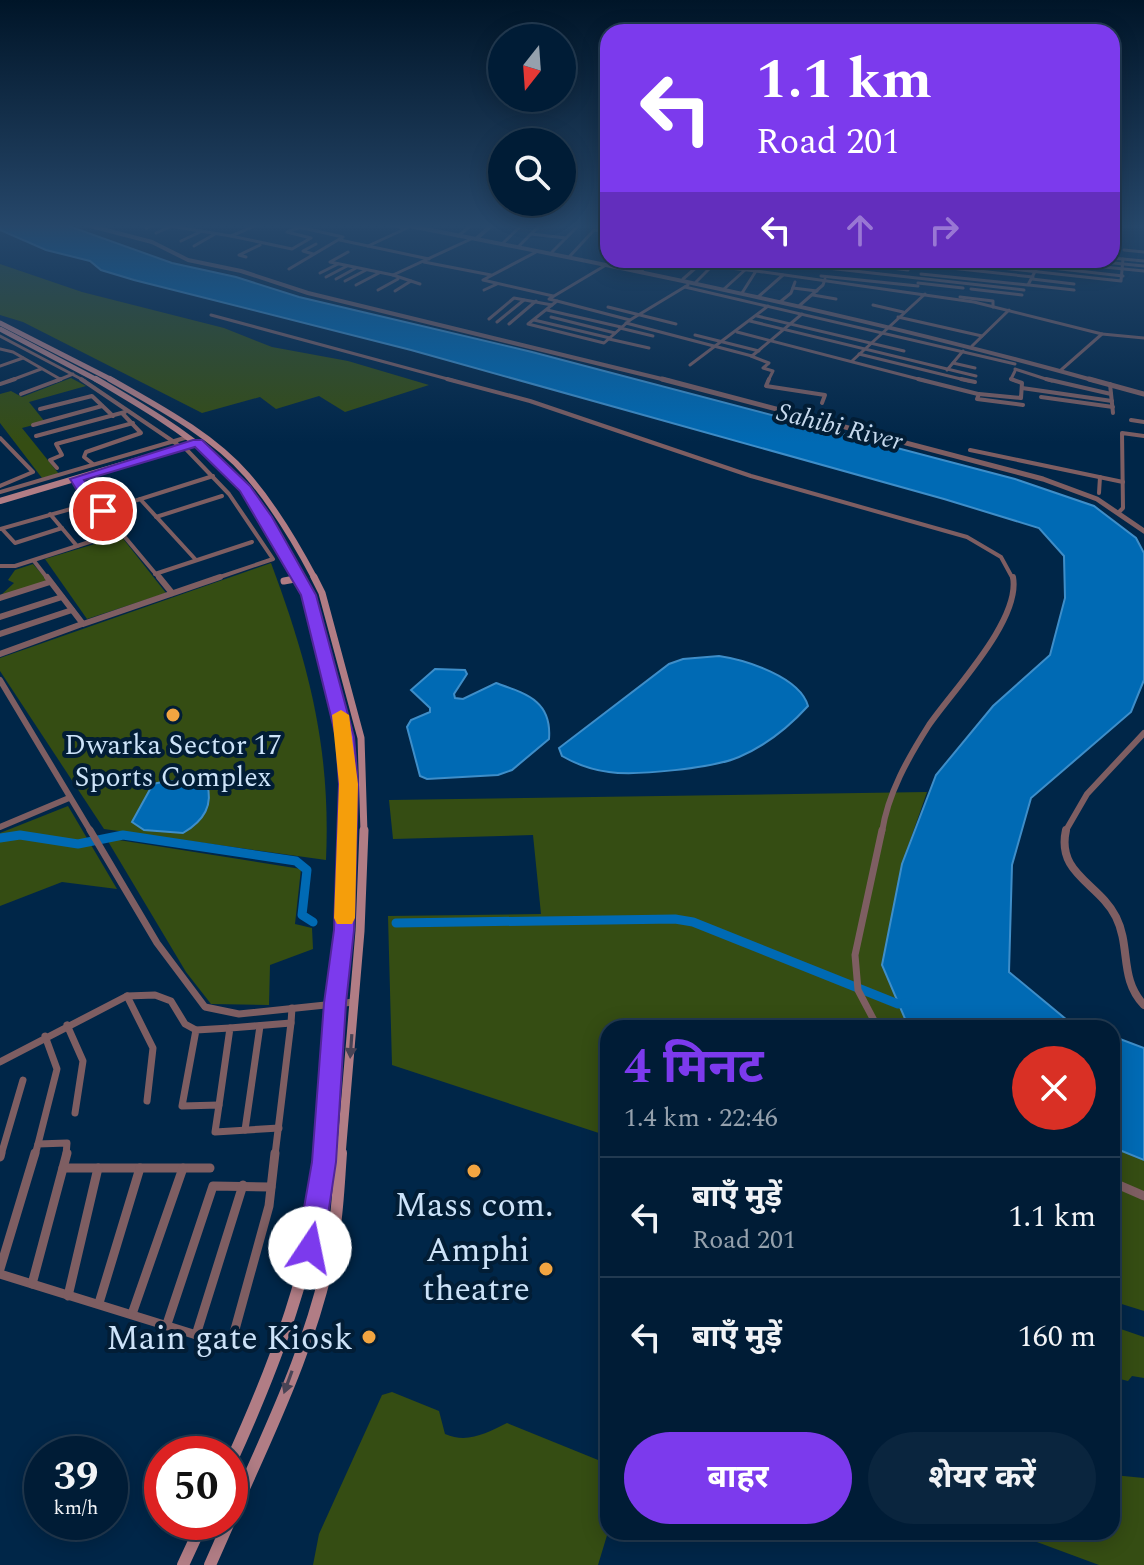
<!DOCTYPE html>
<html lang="hi">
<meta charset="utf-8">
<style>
:root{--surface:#001c36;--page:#0a253e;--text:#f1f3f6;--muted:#95a1ad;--line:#223a51;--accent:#7c3aed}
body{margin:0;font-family:Spectral,"Noto Sans Devanagari",serif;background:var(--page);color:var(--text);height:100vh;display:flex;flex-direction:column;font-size:30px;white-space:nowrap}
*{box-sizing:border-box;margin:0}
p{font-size:26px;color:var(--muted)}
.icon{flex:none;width:44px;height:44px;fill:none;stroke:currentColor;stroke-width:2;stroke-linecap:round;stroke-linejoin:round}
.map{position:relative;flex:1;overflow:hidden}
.details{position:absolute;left:600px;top:1020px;width:520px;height:520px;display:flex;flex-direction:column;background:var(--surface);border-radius:24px;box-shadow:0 4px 20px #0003,0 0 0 2px var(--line)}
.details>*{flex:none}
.guide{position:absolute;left:600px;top:24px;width:520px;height:244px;border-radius:24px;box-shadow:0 4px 20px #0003,0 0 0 2px var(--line);background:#7c3aed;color:#fff;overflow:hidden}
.needle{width:52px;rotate:197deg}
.controls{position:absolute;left:488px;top:24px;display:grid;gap:16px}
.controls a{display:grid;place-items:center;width:88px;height:88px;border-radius:50%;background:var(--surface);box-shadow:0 4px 20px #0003,0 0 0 2px var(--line);font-size:40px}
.speed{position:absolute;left:24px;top:1436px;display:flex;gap:16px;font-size:40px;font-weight:700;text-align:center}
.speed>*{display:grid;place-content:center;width:104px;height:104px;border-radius:50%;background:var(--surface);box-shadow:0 4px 20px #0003,0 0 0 2px var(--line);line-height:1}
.speed small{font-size:20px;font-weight:400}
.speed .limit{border:12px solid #d22;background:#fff;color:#111}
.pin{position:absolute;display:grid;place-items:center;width:68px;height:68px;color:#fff;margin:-34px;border:4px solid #fff;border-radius:50%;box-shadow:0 2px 8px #0007}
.me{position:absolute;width:88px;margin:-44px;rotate:11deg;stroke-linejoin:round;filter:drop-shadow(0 0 6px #0008)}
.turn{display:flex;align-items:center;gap:28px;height:168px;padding:0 24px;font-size:36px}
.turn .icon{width:104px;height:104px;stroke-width:2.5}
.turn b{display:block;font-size:56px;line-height:68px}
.lanes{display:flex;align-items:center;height:76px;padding:0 24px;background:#0003;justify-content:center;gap:40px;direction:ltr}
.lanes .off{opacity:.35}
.round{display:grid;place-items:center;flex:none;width:84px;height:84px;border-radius:42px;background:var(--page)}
.summary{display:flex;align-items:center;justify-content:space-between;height:136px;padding:0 24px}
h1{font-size:48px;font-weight:700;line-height:60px;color:var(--accent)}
.primary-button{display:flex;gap:16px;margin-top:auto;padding:16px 24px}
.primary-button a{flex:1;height:92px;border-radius:48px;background:var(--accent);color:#fff;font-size:32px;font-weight:700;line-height:92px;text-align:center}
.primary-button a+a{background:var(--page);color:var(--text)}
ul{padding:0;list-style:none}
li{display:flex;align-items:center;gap:24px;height:120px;padding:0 24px;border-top:2px solid var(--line)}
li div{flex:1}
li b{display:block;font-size:30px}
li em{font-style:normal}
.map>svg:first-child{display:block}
.green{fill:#354d13}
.water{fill:#006ab4;stroke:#3e8ec9;stroke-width:2}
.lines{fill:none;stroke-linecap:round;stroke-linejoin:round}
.canal{stroke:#006ab4;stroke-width:9}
.minor-far4{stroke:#7e5e62;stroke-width:3}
.minor-far3{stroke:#7e5e62;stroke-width:4}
.minor-far2{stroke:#7e5e62;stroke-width:6}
.minor-far1{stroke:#7e5e62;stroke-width:7}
.minor{stroke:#7e5e62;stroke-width:9}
.tertiary-far3{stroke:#7e5e62;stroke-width:4}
.tertiary-far2{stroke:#7e5e62;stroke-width:5}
.tertiary-far1{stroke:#7e5e62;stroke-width:6}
.tertiary{stroke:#7e5e62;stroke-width:8}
.secondary-far4{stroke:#b17d85;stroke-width:5}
.secondary-far3{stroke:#b17d85;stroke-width:6}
.secondary-far2{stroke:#b17d85;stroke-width:7}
.secondary-far1{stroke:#b17d85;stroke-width:9}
.secondary{stroke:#b17d85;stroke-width:12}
.oneway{fill:#484355}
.route{fill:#7c3aed;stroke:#51269a;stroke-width:2}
.slow{fill:#f59e0b}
.poi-dot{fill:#f2a541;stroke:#021d35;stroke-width:3}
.labels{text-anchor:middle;stroke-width:8;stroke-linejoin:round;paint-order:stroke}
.far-water-label{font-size:26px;font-style:italic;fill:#c6d9ed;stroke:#021d35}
.poi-label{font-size:28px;fill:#cde3f9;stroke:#021d35}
.near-poi-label{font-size:34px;fill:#cde3f9;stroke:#021d35;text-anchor:end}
</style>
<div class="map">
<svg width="1144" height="1565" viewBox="0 0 1144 1565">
<rect width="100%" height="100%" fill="#002648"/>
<g class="green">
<polygon points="0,264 82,292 224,328 272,347 348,361 429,385 345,412 319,396 276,409 260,397 202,413 23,322 0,315"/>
<polygon points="71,378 86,386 29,402 45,422 22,428 59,474 42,478 0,423 0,394 11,391 22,397"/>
<polygon points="121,536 166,593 87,619 45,559"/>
<path d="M271,563c38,102 60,186 55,297l-222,-31 -104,-158v-13z"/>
<polygon points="33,564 48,581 0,596 14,583 8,580 15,570"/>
<polygon points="927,792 902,864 882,964 909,1028 608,1028 608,1136 392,1065 388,916 541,914 533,835 393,839 389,800"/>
<polygon points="68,806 117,889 62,882 0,906 0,833"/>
<polygon points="106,838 301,869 295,924 312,928 313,949 270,965 269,1005 211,1004 186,972"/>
<polygon points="1112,1147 1144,1160 1144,1311 1112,1301"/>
<polygon points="1112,1326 1144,1337 1144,1378 1132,1376 1128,1381 1112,1377"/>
<path d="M392,1392l47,19 6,23c23,10 41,-1 62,-11l101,41v68l-10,33h-285l6,-31 63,-139z"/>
<polygon points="1112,1459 1113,1475 1144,1478 1144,1565 1099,1565 1010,1532 1112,1532"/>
</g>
<g class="water">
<polygon points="0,224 63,224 172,263 236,277 299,297 532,352 1015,479 1094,506 1136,538 1144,553 1144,680 1131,712 1031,798 1012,865 1009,972 1067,1020 1090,1028 909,1028 882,965 902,864 936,775 993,706 1050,655 1065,598 1064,556 1039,528 944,499 411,350 134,280 101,270 90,261 46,250 0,230"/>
<path d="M719,656c27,4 81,21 89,50 -20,22 -41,39 -69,51 -25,11 -103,19 -130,15 -17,-2 -33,-8 -47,-16l-3,-8 110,-84 14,-5z"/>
<path d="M435,669l30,1 2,4 -13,20 1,4 8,1 33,-16c31,11 56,18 53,56l-37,31 -14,5 -71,4 -7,-3 -13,-49 4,-7 19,-8v-4l-19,-18z"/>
<path d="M167,781l40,3c7,23 -5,38 -24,49l-39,-3 -12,-8 21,-38z"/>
<polygon points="1112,1036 1144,1048 1144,1160 1112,1147"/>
</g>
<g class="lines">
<g class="canal">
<polyline points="0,838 20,835 78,844 123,835 296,861 307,870 302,915 313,922"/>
<polyline points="396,923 675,919 693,922 898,1004 907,1003"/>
</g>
<g class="minor-far4">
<polyline points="158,224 231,236 259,224"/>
<polyline points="284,224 303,228 312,224"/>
<polyline points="591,224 608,226"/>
<polyline points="146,228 156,224"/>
<polyline points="156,233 172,226"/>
<polyline points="531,234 566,238"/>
<polyline points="231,236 292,249 311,238 287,232 301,227"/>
<polyline points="458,236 473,224"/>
<polyline points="340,240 429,259"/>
<polyline points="181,241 200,232"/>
<polyline points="502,244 523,224"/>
<polyline points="194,246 215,234"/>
<polyline points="368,246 407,228"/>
<polyline points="518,247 541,224"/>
<polyline points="1124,250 1144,252"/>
<polyline points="348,252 330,262 393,275 471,239"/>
<polyline points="536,252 483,280 553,296"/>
<polyline points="552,252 580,224"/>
<polyline points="313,254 303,251 316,244"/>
<polyline points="570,256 594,230 608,231"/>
<polyline points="246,257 239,255 260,245"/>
<polyline points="1112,258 1144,261"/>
<polyline points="660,260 756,271 742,293"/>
<polyline points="716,260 760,265"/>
<polyline points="755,260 1024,290"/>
<polyline points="825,260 908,270"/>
<polyline points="874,260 908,264"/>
<polyline points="928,260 1121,281 1123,259"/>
<polyline points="979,260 1123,276"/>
<polyline points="1093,261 1144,266"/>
<polyline points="424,262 491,275"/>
<polyline points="923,265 1033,277"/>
<polyline points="1094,266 1144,271"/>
<polyline points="289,269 343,237 303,228"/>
<polyline points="756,271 974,302 1102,334 1061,370"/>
<polyline points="640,272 653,260"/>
<polyline points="320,273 338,264"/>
<polyline points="921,274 1028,285 1041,260"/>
<polyline points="393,275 420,284"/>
<polyline points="821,276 918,286"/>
<polyline points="326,277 347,266"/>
<polyline points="336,279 356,268"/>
<polyline points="683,279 699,265"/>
<polyline points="1032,279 1074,284"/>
<polyline points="345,281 366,270"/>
<polyline points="696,282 712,266"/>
<polyline points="918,283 963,288"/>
<polyline points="356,285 379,273"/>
<polyline points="1029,285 1074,290"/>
<polyline points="685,287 1015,364"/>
<polyline points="793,288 817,291"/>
<polyline points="724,289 745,270"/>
<polyline points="971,289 1022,295"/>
<polyline points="378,290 398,279"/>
<polyline points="484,290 497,284"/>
<polyline points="395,291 411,281"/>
<polyline points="813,295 836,299"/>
<polyline points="758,297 783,275"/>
<polyline points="960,297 993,301 993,307"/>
<polyline points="557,301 549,299 606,265"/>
<polygon points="557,301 630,320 604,343 528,324"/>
<polyline points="780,302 791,293 795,282"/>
<polyline points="873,305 903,312"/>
<polyline points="799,306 823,285 825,279"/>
<polyline points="608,307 676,324"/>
<polyline points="547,310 621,327"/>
<polyline points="211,315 455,381"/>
<polyline points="757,316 904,351"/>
<polyline points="551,317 615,333"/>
<polyline points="898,317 982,336"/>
<polyline points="489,319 514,298 552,305"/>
<polyline points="534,320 610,338"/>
<polyline points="630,320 688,285"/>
<polyline points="750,321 976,376"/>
<polyline points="497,322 524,300"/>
<polyline points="626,323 752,356 802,314"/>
<polyline points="509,324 536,301"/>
<polyline points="620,328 653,336"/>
<polyline points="737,332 926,381"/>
<polyline points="1102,334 1144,338"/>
<polyline points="695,335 759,351"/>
<polyline points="0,336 85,381"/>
<polyline points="609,339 649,348"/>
<polyline points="972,346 1009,310"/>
<polyline points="0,349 13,352 60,379"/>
<polyline points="859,354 969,381"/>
<polyline points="751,356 769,363 763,368 773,371 768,381"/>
<polyline points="852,361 925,294"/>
<polyline points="953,363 975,368"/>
<polyline points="690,365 768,306"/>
<polyline points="0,366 23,358"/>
<polyline points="1015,369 1052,381"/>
<polyline points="947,370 963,351"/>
<polyline points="1015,371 1011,379 1016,381"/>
<polyline points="9,381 41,369"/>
<polyline points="56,381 73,374"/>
</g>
<g class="minor-far3">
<polyline points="81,379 177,444"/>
<polyline points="447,379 530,401 751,476 967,537 1001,557 1013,579"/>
<polyline points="769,379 766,386 825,395 822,403"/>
<polyline points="918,379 978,394"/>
<polyline points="961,379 975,382"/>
<polyline points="1011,379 1022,383 1021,398 979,394 977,399 1023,405"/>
<polyline points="1046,379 1111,394"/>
<polyline points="0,384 15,379"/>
<polyline points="1110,384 1113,413"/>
<polyline points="1022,388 1112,401"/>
<polyline points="21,394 61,379"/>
<polyline points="1041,397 1113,407"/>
<polyline points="40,409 92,396 113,416"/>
<polyline points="1131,420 1144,422"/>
<polyline points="33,425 102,406"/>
<polyline points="36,436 125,412"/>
<polyline points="0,438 33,472 0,486"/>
<polyline points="184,447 229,494 273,559 214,579"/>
<polyline points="970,450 1123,482"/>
<polyline points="93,464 84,457 86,452 141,433 122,413"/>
<polyline points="57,468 50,460 62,455 56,444 133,423"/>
<polyline points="77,479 92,502"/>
<polyline points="0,492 188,437"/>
<polyline points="1099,493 1100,477"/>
<polyline points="140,499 196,560"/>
<polyline points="103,511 213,476"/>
<polyline points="1119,512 1123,508 1122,433 1144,436"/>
<polyline points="50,514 77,546 120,532"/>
<polyline points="156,517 222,496"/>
<polyline points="0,529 92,503 103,511 160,579"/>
<polyline points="2,529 15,543 62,528"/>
<polyline points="34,561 48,579"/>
<polyline points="0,566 15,566 77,546"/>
<polyline points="155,574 252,542"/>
</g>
<g class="minor-far2">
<polyline points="47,577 83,624 220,577"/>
<polyline points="159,577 172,593"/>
<polyline points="0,598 50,582"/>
<polyline points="0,617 62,597"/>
<polyline points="0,634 72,610"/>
<polyline points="0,654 82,624"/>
<polyline points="0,680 91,832"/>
<polyline points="0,827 69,798"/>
<path d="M882,832c6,-39 26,-74 47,-107 24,-35 92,-105 84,-148"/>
</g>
<g class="minor-far1">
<polyline points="90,830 157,943 205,1007 239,1014 354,1002"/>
<polyline points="127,996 153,1048 147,1101"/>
<polyline points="67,1025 83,1061 75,1113"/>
<polyline points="230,1028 196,1030 182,1106 219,1105 215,1132 279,1128"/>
<polyline points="878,1028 858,990 855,955 882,830"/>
<polyline points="0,1062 127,996 155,995 171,1001 185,1024 196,1030"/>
<polyline points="219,1105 230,1028 291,1023 292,1008"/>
<polyline points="245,1130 260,1026"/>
<polyline points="38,1144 57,1069 45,1036"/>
<polyline points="1,1155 23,1080"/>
<polyline points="35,1155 38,1144 67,1143 66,1155"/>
<polyline points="275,1155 291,1023"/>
</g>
<g class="minor">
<polyline points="0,1157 1,1153"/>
<polyline points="63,1168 140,1168 99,1303"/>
<polyline points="140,1168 210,1168"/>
<polyline points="1112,1182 1144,1196"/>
<polyline points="0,1269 35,1153"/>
<polyline points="0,1274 219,1342 234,1333 269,1206 275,1153"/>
<polyline points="32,1284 67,1153"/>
<polyline points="68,1296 98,1168"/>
<polyline points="132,1314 183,1168"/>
<polyline points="167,1324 213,1186 271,1187"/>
<polyline points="196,1335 243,1185"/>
</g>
<g class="tertiary-far3">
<polyline points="83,224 152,242 188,260 241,271 308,293 670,381"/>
<polyline points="387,224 402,227"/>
<path d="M399,224c234,45 467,93 697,157"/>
<polyline points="476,239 493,224"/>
</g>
<g class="tertiary-far2">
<polyline points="662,379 1043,479 1097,499 1144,531"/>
<polyline points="1089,379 1144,394"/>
</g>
<polyline class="tertiary-far1" points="1065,832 1087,794 1144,733"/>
<path class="tertiary" d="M1066,830c-10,44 33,53 50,87 15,30 3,62 28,88"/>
<g class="secondary-far4">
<polyline points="0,323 114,381"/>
<polyline points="0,329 99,381"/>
</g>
<g class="secondary-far3">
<path d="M96,379c95,56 158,94 204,200"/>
<path d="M110,379c47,27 101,55 137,96 27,31 49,68 68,104"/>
<polyline points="0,501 199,442"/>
<polyline points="293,579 300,578"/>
</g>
<g class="secondary-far2">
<path d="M300,577c35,82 51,166 49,255"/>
<polyline points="314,577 322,593 361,738 364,832"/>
<polyline points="284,581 300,578"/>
</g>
<g class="secondary-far1">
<polyline points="325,1155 349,830"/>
<polyline points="341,1155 360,931 364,830"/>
</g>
<g class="secondary">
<path d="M230,1464c46,-101 84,-200 95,-311"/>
<path d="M230,1519c41,-91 88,-187 104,-287 4,-26 5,-53 7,-79"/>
<polyline points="183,1565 203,1522"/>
<polyline points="210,1565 229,1522"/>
</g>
</g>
<defs><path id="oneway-solid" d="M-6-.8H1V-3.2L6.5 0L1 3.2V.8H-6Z" transform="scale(2)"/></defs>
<g class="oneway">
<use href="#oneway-solid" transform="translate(351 1046) rotate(94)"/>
<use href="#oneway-solid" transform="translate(288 1382) rotate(110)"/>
</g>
<linearGradient id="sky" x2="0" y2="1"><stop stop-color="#001528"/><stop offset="0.51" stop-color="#26476a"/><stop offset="1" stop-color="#26476a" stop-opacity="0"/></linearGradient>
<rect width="1144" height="443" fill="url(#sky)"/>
<path class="route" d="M193,440h9l48,46 22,31 44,78 38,142 4,47 -4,146 -8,73 -10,159 -13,86 -4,9 -9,3 -9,-3 -4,-9 15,-86 12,-159 10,-73 5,-146 -3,-47 -35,-142 -61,-104 -45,-44 -111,33 13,20 11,8v6c-19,2 -29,-21 -38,-35z"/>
<polygon class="slow" points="341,710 349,715 358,784 355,918 352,924 337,924 334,918 339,784 332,715"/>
<g class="poi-dot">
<circle cx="173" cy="715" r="8"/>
<circle cx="474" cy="1171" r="8"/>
<circle cx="546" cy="1269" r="8"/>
<circle cx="369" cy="1337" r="8"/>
</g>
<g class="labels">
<g class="far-water-label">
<text transform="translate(840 426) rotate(14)" y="9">Sahibi River</text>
</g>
<g class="poi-label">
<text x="173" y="754">Dwarka Sector 17<tspan x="173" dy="32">Sports Complex</tspan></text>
</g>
<g class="near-poi-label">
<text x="474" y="1216" text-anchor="middle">Mass com.</text>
<text x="530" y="1261">Amphi<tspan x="530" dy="39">theatre</tspan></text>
<text x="353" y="1349">Main gate Kiosk</text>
</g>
</g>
</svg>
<div class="controls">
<a><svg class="needle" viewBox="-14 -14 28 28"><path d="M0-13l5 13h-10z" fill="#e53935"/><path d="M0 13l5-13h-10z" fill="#95a1ad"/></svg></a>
<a><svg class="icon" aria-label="search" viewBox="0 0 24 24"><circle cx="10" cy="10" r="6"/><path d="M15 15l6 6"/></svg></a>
</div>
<div class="speed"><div>39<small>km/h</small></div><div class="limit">50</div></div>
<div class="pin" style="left:103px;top:511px;background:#d93025"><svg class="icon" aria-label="arrive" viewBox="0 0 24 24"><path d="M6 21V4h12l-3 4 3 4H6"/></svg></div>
<svg class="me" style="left:310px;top:1248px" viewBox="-20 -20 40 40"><circle r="19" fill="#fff"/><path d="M0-13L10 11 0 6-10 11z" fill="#7c3aed"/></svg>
<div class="guide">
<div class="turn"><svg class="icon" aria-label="left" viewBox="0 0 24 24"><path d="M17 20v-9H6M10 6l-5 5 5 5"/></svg><div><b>1.1 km</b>Road 201</div></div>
<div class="lanes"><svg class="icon" aria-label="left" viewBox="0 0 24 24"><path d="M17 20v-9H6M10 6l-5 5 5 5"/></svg><svg class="icon off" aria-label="ahead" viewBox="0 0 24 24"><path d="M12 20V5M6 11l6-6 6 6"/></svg><svg class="icon off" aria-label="right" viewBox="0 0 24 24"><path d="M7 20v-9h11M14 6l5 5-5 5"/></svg></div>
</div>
<section class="details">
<div class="summary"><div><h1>4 मिनट</h1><p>1.4 km · 22:46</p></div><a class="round" style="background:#d93025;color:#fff"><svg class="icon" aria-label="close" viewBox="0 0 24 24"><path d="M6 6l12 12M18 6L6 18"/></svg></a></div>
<ul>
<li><svg class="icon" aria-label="left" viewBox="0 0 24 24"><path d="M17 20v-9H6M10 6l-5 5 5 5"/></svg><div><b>बाएँ मुड़ें</b><p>Road 201</p></div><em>1.1 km</em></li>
<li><svg class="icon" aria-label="left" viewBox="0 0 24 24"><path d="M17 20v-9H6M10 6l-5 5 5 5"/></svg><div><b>बाएँ मुड़ें</b></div><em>160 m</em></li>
</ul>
<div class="primary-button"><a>बाहर</a><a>शेयर करें</a></div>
</section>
</div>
